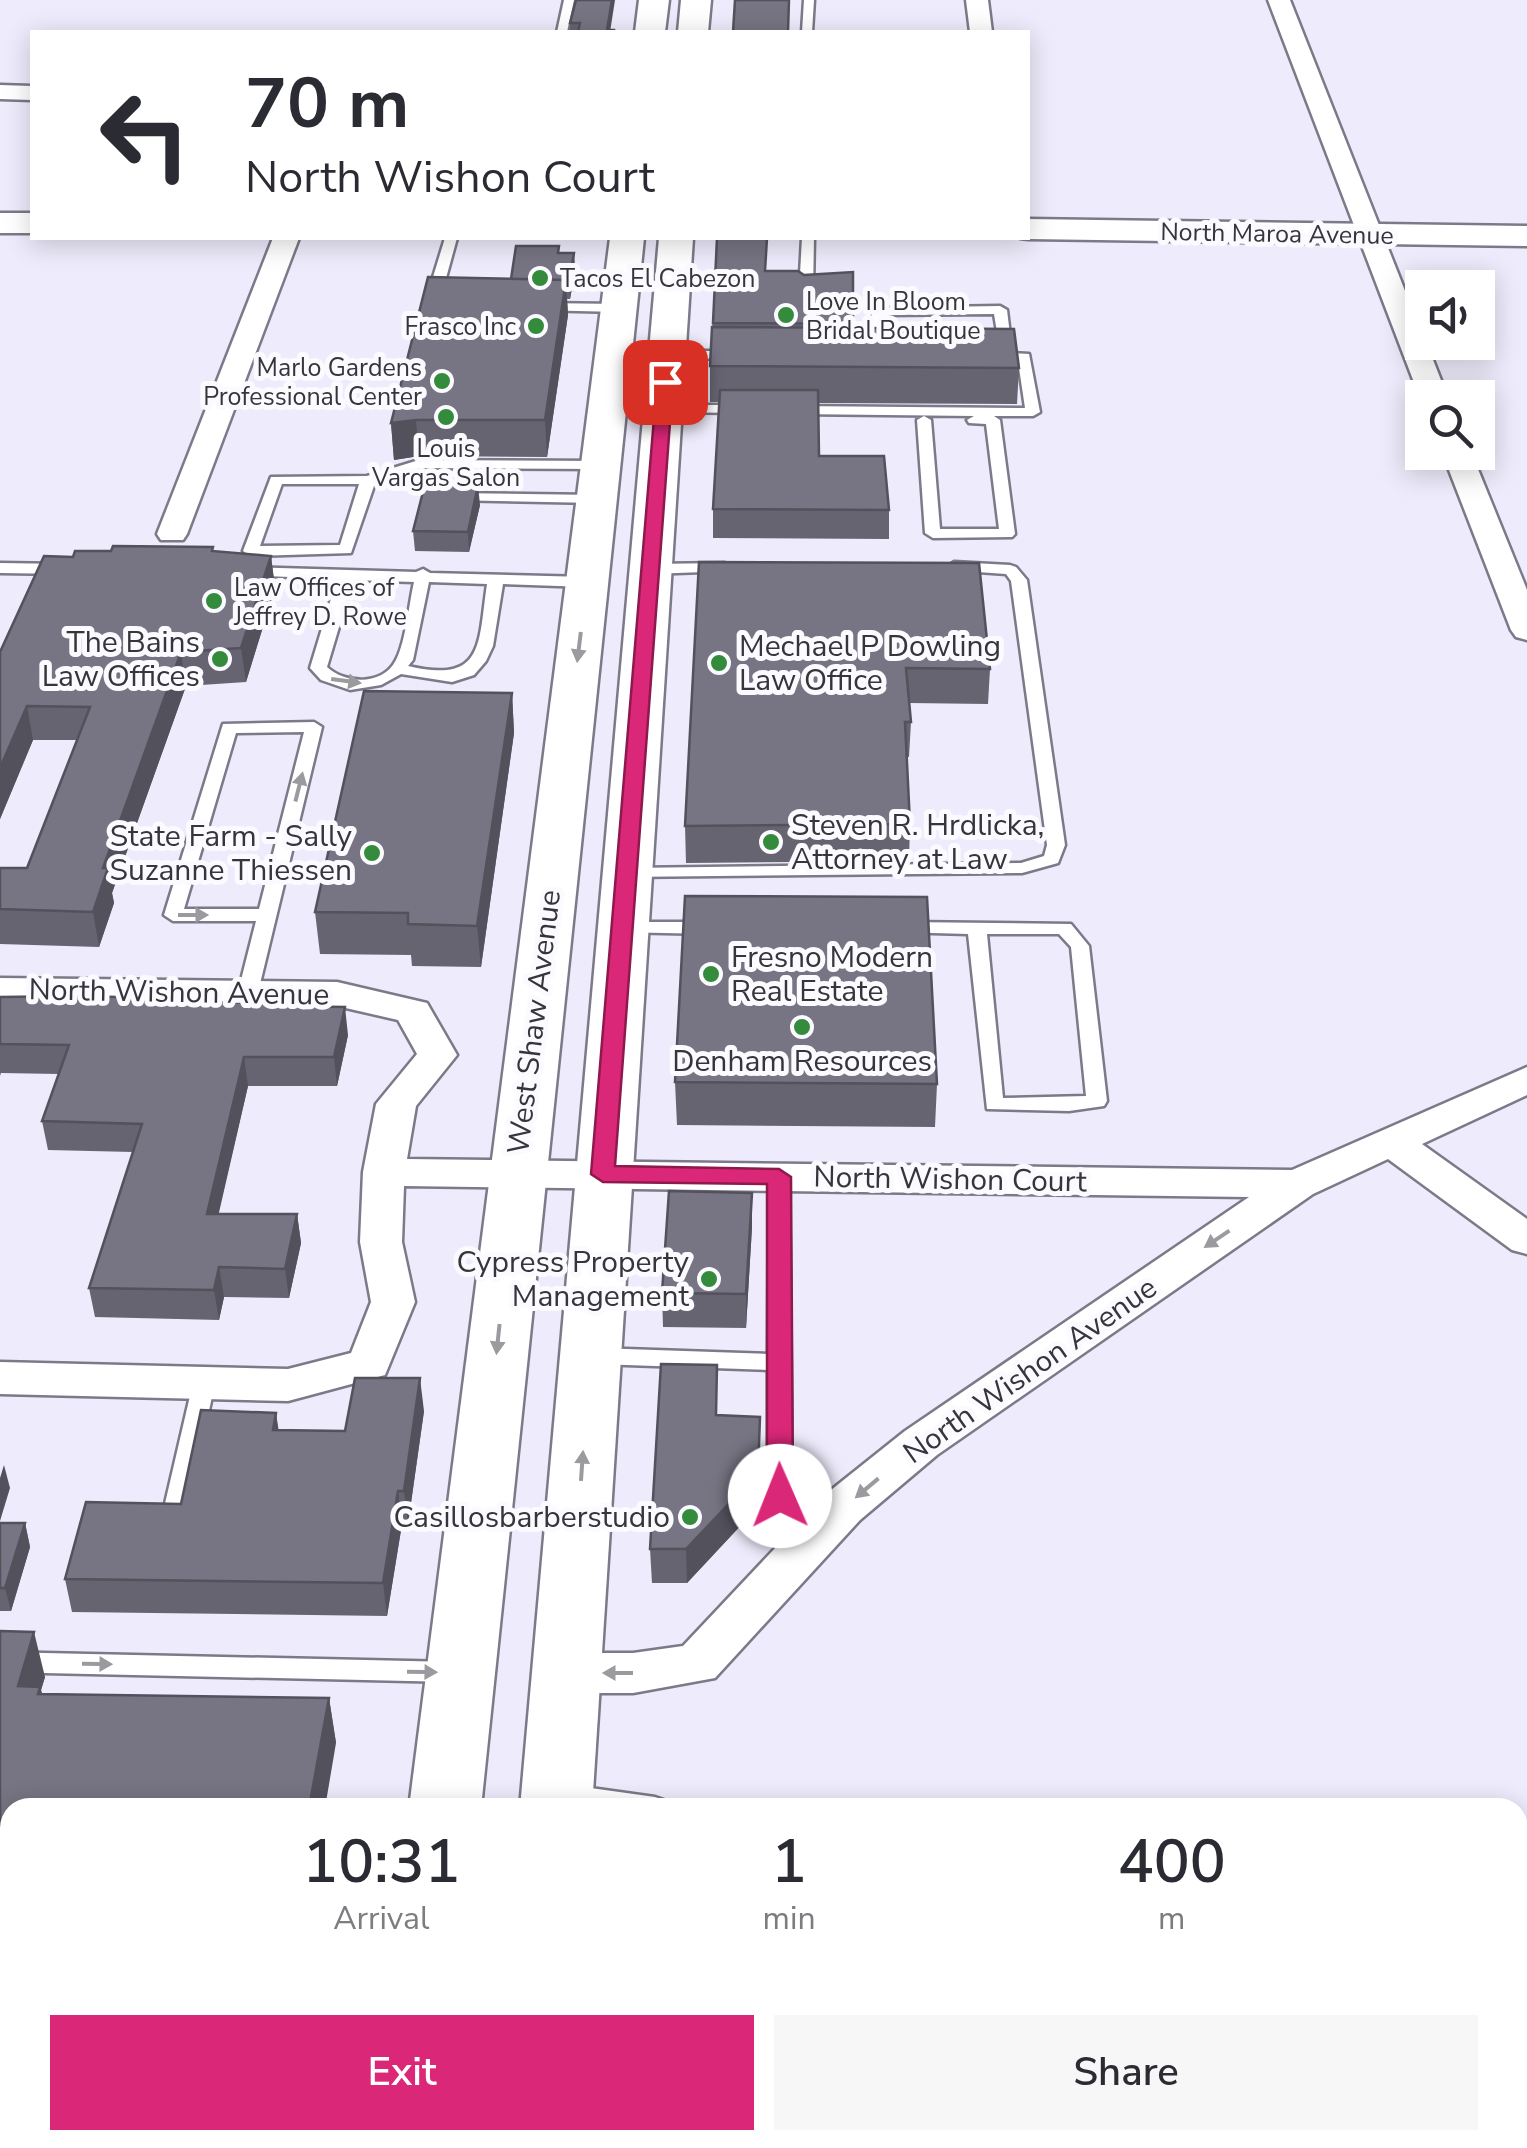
<!DOCTYPE html>
<style>
:root{--surface:#fff;--page:#f7f7f7;--text:#2b2b33;--muted:#7c7c81;--accent:#db2777}
body{margin:0;font-family:"Nunito Sans",sans-serif;background:var(--page);color:var(--text);height:100vh;display:flex;flex-direction:column;font-size:38px;white-space:nowrap}
*{box-sizing:border-box;margin:0}
p{font-size:32px;color:var(--muted)}
.icon{flex:none;width:55px;height:55px;fill:none;stroke:currentColor;stroke-width:2;stroke-linecap:round;stroke-linejoin:round}
.map{position:relative;flex:1;overflow:hidden}
.details{position:absolute;left:0px;top:1798px;width:1528px;height:352px;display:flex;flex-direction:column;background:var(--surface);border-radius:30px 30px 0 0;box-shadow:0 5px 25px #0003}
.details>*{flex:none}
.banner{position:absolute;left:30px;top:30px;width:1000px;height:210px;border-radius:0px;box-shadow:0 5px 25px #0003;background:#fff;color:var(--text);overflow:hidden}
.buttons{position:absolute;left:1405px;top:270px;display:grid;gap:20px}
.buttons a{display:grid;place-items:center;width:90px;height:90px;border-radius:0px;background:var(--surface);box-shadow:0 5px 25px #0003;font-size:50px}
.pin{position:absolute;display:grid;place-items:center;width:85px;height:85px;color:#fff;margin:-42px;border-radius:20px;box-shadow:0 5px 15px #0006}
.me{position:absolute;width:110px;margin:-55px;rotate:359deg;stroke-linejoin:round;filter:drop-shadow(0 0 8px #0008)}
.turn{display:flex;align-items:center;gap:35px;height:210px;padding:0 50px;font-size:45px}
.turn .icon{width:130px;height:130px;stroke-width:2.5}
.turn b{display:block;font-size:70px;line-height:85px}
.eta{display:flex;justify-content:space-evenly;align-items:center;height:170px;text-align:center}
.eta b{font-size:60px;font-weight:600;line-height:70px}
.button{display:flex;gap:20px;margin-top:auto;padding:20px 50px}
.button a{flex:1;height:115px;border-radius:0px;background:var(--accent);color:#fff;font-size:40px;font-weight:600;line-height:115px;text-align:center}
.button a+a{background:var(--page);color:var(--text)}
.map>svg:first-child{display:block}
.lines{fill:none;stroke-linecap:round;stroke-linejoin:round}
.lane-casing{stroke:#7c7988;stroke-width:5}
.street-casing{stroke:#7c7988;stroke-width:5}
.secondary-casing{stroke:#7c7988;stroke-width:5}
.primary-casing{stroke:#7c7988;stroke-width:5}
.lane{fill:#fff;fill-rule:evenodd}
.street{fill:#fff;fill-rule:evenodd}
.secondary{fill:#fff;fill-rule:evenodd}
.primary{fill:#fff;fill-rule:evenodd}
.wall{fill:#666471}
.shaded-wall{fill:#53515c}
.building{fill:#777483;stroke:#53515c;stroke-width:2.5}
.oneway{fill:#9b9a9e}
.route{fill:#db2777;stroke:#8e194d;stroke-width:2.5}
.poi-dot{fill:#338b3b;stroke:#fbfafe;stroke-width:4}
.labels{text-anchor:middle;stroke-width:10;stroke-linejoin:round;paint-order:stroke}
.far-street-label{font-size:25px;fill:#37353c;stroke:#fbfafe}
.far-poi-label{font-size:25px;fill:#37353c;stroke:#fbfafe;text-anchor:start}
.poi-label{font-size:30px;fill:#37353c;stroke:#fbfafe;text-anchor:end}
.street-label{font-size:30px;fill:#37353c;stroke:#fbfafe}
</style>
<div class="map">
<svg width="1527" height="2148" viewBox="0 0 1527 2148">
<rect width="100%" height="100%" fill="#eeebfc"/>
<g class="lines">
<defs>
<g id="lane">
<polygon points="564,0 574,0 567,32 557,32"/>
<polygon points="804,0 814,0 812,32 802,32"/>
<polygon points="445,238 457,238 440,300 433,304 426,300"/>
<polygon points="802,238 814,238 813,292 806,296 799,292"/>
<polygon points="541,303 619,304 626,308 619,312 536,310 534,307"/>
<polygon points="1000,306 1007,310 1012,351 1000,352 993,348 999,344 994,314 884,315 886,347 879,351 872,347 872,308"/>
<polygon points="667,351 738,351 745,355 738,359 662,358 662,352"/>
<polygon points="992,352 1029,354 1040,412 1033,416 994,416 1000,420 1015,534 1012,537 933,538 925,533 917,420 924,416 931,420 940,529 999,529 986,424 969,423 967,420 974,416 795,414 788,410 795,406 1025,408 1018,361 987,359 987,353"/>
<polygon points="663,405 746,405 753,409 746,413 658,412 656,409"/>
<path d="M419,460l182,1 7,4 -7,4 -181,-1 -45,15 -24,70 -100,3 -8,-5 28,-74 96,-1zM282,484h77l-19,61 -80,1z"/>
<polygon points="453,493 596,495 603,499 596,503 448,500 448,494"/>
<polygon points="954,562 1010,565 1016,567 1027,580 1065,845 1058,863 1022,873 623,877 620,873 629,868 1021,863 1044,856 1047,845 1011,581 1006,574 949,570 946,567"/>
<polygon points="0,563 65,564 73,569 65,574 0,573"/>
<polygon points="725,563 733,568 731,571 650,574 642,569 650,564"/>
<path d="M249,567l167,5 7,-3 7,4 157,4 8,5 -8,5 -84,-3 -10,62 -7,15 -12,14 -22,7 -51,-8 -20,11 -31,5 -29,-10 -11,-12 27,-89 -94,-4v-6zM353,580l61,2c-5,21 -8,59 -18,78 -13,26 -51,24 -69,7zM429,582l58,2c-9,60 -2,100 -79,82l5,-6z"/>
<path d="M314,722l8,5 -64,265 -10,6 -7,-2 -3,-4 18,-71h-83l-9,-6 59,-191zM304,732l-45,177h-75l52,-176z"/>
<polygon points="624,922 710,922 719,928 710,934 617,932 615,928"/>
<path d="M904,922l167,2 18,22 18,155 -3,5 -35,5 -82,-2 -19,-175 -71,-2 -2,-4zM987,934h72l12,13 15,149 -83,2z"/>
<polygon points="779,1170 789,1177 792,1496 788,1502 780,1505 772,1502 768,1496 768,1370 597,1364 589,1362 586,1356 589,1350 597,1348 768,1354 769,1177"/>
<polygon points="204,1375 212,1377 215,1383 184,1525 180,1531 172,1534 164,1531 160,1525 193,1383 196,1377"/>
<polygon points="0,1652 453,1662 462,1665 466,1672 462,1679 453,1682 0,1672"/>
<polygon points="569,1785 655,1797 664,1800 668,1808 569,1807 560,1804 556,1796 560,1788"/>
<polygon points="0,2009 10,2011 10,2037 0,2035"/>
<polygon points="748,2140 785,2140 789,2148 752,2148"/>
<polygon points="851,2140 882,2140 878,2148 847,2148"/>
</g>
<g id="street">
<polygon points="966,0 988,0 992,32 970,32"/>
<polygon points="1268,0 1290,0 1422,334 1422,342 1426,342 1448,398 1422,398 1422,402 1420,398"/>
<polygon points="0,85 32,86 32,100 0,99"/>
<polygon points="273,238 299,238 187,534 183,540 161,540 157,534"/>
<polygon points="1442,452 1471,452 1527,590 1527,640 1516,637 1511,630"/>
<polygon points="0,978 337,982 427,1003 457,1055 416,1106 407,1159 1292,1170 1527,1067 1527,1095 1422,1144 1527,1219 1527,1254 1512,1250 1388,1159 1313,1194 937,1455 860,1520 715,1678 633,1693 567,1693 549,1687 542,1673 549,1659 567,1653 633,1653 683,1646 826,1494 905,1431 1249,1197 404,1186 402,1242 415,1302 385,1375 288,1401 0,1394 0,1362 288,1369 351,1353 371,1302 360,1242 363,1172 376,1104 417,1054 398,1020 337,1006 0,1002"/>
</g>
<g id="secondary">
<rect x="0" y="213" width="32" height="20"/>
<polygon points="1028,219 1527,226 1527,246 1028,239 1020,238 1028,238"/>
</g>
<g id="primary">
<polygon points="639,0 669,0 665,32 635,32"/>
<polygon points="681,0 711,0 708,32 678,32"/>
<polygon points="610,238 644,238 481,1808 409,1808"/>
<polygon points="659,238 693,238 592,1808 520,1808"/>
<polygon points="365,2140 570,2140 569,2148 364,2148"/>
</g>
</defs>
<use href="#lane" class="lane-casing"/>
<use href="#street" class="street-casing"/>
<use href="#secondary" class="secondary-casing"/>
<use href="#primary" class="primary-casing"/>
<use href="#lane" class="lane"/>
<use href="#street" class="street"/>
<use href="#secondary" class="secondary"/>
<use href="#primary" class="primary"/>
</g>
<g class="wall">
<polygon points="576,0 610,30 615,32 570,32 570,23"/>
<polygon points="717,238 767,271 804,275 853,272 853,328 1019,368 1017,404 818,403 819,456 889,510 889,539 713,538 713,509 719,402 710,402 710,366"/>
<polygon points="559,253 574,253 575,271 570,299 567,299 568,315 547,457 419,456 394,460 391,423 511,279"/>
<polygon points="480,505 469,552 415,551 413,531"/>
<polygon points="214,551 271,556 275,588 246,682 186,686 112,893 114,903 99,947 0,944 0,868 27,868 77,740 33,740 0,819 0,652 73,557"/>
<polygon points="979,563 990,669 988,704 909,703 911,722 909,757 907,757 910,824 909,861 686,863 685,826"/>
<polygon points="512,693 514,733 481,967 412,966 411,955 320,954 315,912"/>
<polygon points="0,997 159,998 160,1003 278,1002 279,1006 348,1035 337,1086 248,1086 218,1214 297,1214 301,1243 289,1298 224,1297 219,1320 95,1317 89,1288 133,1152 48,1150 42,1121 59,1074 1,1073 0,1076"/>
<polygon points="675,1082 937,1084 935,1127 677,1125"/>
<polygon points="752,1193 752,1227 746,1328 663,1327 662,1293"/>
<polygon points="424,1411 408,1524 402,1524 387,1616 72,1612 65,1579 181,1504 276,1413 278,1430 345,1431"/>
<polygon points="717,1415 760,1451 758,1507 687,1583 652,1583 650,1549"/>
<polygon points="0,1523 25,1523 30,1547 11,1611 0,1611"/>
<polygon points="0,1631 45,1677 41,1690 42,1694 329,1698 336,1743 10,1808 10,1941 0,1941"/>
</g>
<g class="shaded-wall">
<polygon points="612,0 615,0 610,32 607,32"/>
<polygon points="574,253 575,271 570,299 569,281"/>
<polygon points="566,280 568,315 547,457 545,420"/>
<polygon points="416,420 419,456 394,460 391,423"/>
<polygon points="478,485 480,505 469,552 468,532"/>
<polygon points="271,556 275,588 246,682 241,648"/>
<polygon points="181,652 186,686 112,893 114,903 99,947 93,912 103,868"/>
<polygon points="512,693 514,733 481,967 477,926"/>
<polygon points="27,706 33,740 0,819 0,768"/>
<polygon points="345,1007 348,1035 337,1086 334,1057"/>
<polygon points="244,1057 248,1086 212,1243 207,1214"/>
<polygon points="752,1193 752,1227 746,1328 746,1294"/>
<polygon points="297,1214 301,1243 289,1298 285,1269"/>
<polygon points="219,1267 224,1297 219,1320 214,1290"/>
<polygon points="420,1378 424,1411 408,1524 404,1491"/>
<polygon points="276,1413 281,1446 273,1430"/>
<polygon points="760,1417 758,1507 687,1583 686,1549"/>
<polygon points="4,1465 10,1488 0,1521 0,1478"/>
<polygon points="398,1491 402,1524 387,1616 383,1583"/>
<polygon points="25,1523 30,1547 11,1611 5,1588"/>
<polygon points="34,1632 45,1677 41,1690 52,1732 18,1686"/>
<polygon points="329,1698 336,1743 325,1808 309,1808"/>
</g>
<g class="building">
<polygon points="576,0 612,0 607,30 614,30 614,32 578,32 580,23 570,23"/>
<polygon points="735,0 789,0 788,32 733,32"/>
<polygon points="717,238 767,238 765,271 798,271 804,275 853,272 853,324 713,323"/>
<polygon points="516,246 559,246 558,253 574,253 569,281 511,279"/>
<polygon points="428,277 566,280 545,420 416,420 391,423"/>
<polygon points="712,327 1014,329 1019,368 710,366"/>
<polygon points="720,390 818,390 819,456 884,456 889,510 713,509"/>
<polygon points="425,484 478,485 468,532 413,531"/>
<polygon points="113,546 213,547 212,551 271,556 241,648 181,652 103,868 108,868 93,912 0,909 0,868 27,868 90,707 27,706 0,768 0,652 44,556 73,557 75,551 111,551"/>
<polygon points="699,562 979,563 990,669 906,668 911,722 905,722 910,824 685,826"/>
<polygon points="364,691 512,693 477,926 408,924 408,913 315,912"/>
<polygon points="685,896 927,897 937,1084 675,1082"/>
<polygon points="77,996 159,998 158,1003 278,1002 277,1006 345,1007 334,1057 244,1057 207,1214 297,1214 285,1269 219,1267 214,1290 89,1288 142,1124 42,1121 69,1045 0,1044 0,997"/>
<polygon points="669,1191 752,1193 746,1294 662,1293"/>
<polygon points="661,1364 717,1365 716,1415 760,1417 758,1473 686,1549 650,1549"/>
<polygon points="355,1378 420,1378 404,1491 398,1491 383,1583 65,1579 86,1502 181,1504 201,1410 276,1413 273,1430 345,1431"/>
<polygon points="0,1523 25,1523 5,1588 0,1588"/>
<polygon points="0,1631 34,1632 18,1686 40,1687 38,1694 329,1698 309,1808 10,1808 10,1897 0,1897"/>
</g>
<defs><path id="oneway-solid" d="M-6-.8H1V-3.2L6.5 0L1 3.2V.8H-6Z" transform="scale(2.5)"/></defs>
<g class="oneway">
<use href="#oneway-solid" transform="translate(579 647) rotate(97)"/>
<use href="#oneway-solid" transform="translate(346 681) rotate(8)"/>
<use href="#oneway-solid" transform="translate(299 787) rotate(-76)"/>
<use href="#oneway-solid" transform="translate(193 915)"/>
<use href="#oneway-solid" transform="translate(1217 1239) rotate(146)"/>
<use href="#oneway-solid" transform="translate(498 1339) rotate(96)"/>
<use href="#oneway-solid" transform="translate(582 1466) rotate(-86)"/>
<use href="#oneway-solid" transform="translate(867 1488) rotate(140)"/>
<use href="#oneway-solid" transform="translate(97 1664) rotate(1)"/>
<use href="#oneway-solid" transform="translate(422 1672) rotate(1)"/>
<use href="#oneway-solid" transform="translate(618 1673) rotate(180)"/>
</g>
<polygon class="route" points="665,377 673,382 615,1166 779,1169 791,1177 793,1496 790,1503 770,1503 767,1496 767,1184 603,1182 591,1174 657,382"/>
<g class="poi-dot">
<circle cx="540" cy="278" r="10"/>
<circle cx="786" cy="315" r="10"/>
<circle cx="536" cy="326" r="10"/>
<circle cx="442" cy="381" r="10"/>
<circle cx="446" cy="417" r="10"/>
<circle cx="214" cy="601" r="10"/>
<circle cx="220" cy="659" r="10"/>
<circle cx="719" cy="663" r="10"/>
<circle cx="771" cy="842" r="10"/>
<circle cx="372" cy="853" r="10"/>
<circle cx="711" cy="974" r="10"/>
<circle cx="802" cy="1027" r="10"/>
<circle cx="709" cy="1279" r="10"/>
<circle cx="690" cy="1517" r="10"/>
</g>
<g class="labels">
<g class="far-street-label">
<text transform="translate(1277 233) rotate(1)" y="9">North Maroa Avenue</text>
</g>
<g class="far-poi-label">
<text x="560" y="287">Tacos El Cabezon</text>
<text x="806" y="310">Love In Bloom<tspan x="806" dy="29">Bridal Boutique</tspan></text>
<text x="516" y="335" text-anchor="end">Frasco Inc</text>
<text x="422" y="376" text-anchor="end">Marlo Gardens<tspan x="422" dy="29">Professional Center</tspan></text>
<text x="446" y="457" text-anchor="middle">Louis<tspan x="446" dy="29">Vargas Salon</tspan></text>
<text x="234" y="596">Law Offices of<tspan x="234" dy="29">Jeffrey D. Rowe</tspan></text>
</g>
<g class="poi-label">
<text x="200" y="652">The Bains<tspan x="200" dy="34">Law Offices</tspan></text>
<text x="739" y="656" text-anchor="start">Mechael P Dowling<tspan x="739" dy="34">Law Office</tspan></text>
<text x="791" y="835" text-anchor="start">Steven R. Hrdlicka,<tspan x="791" dy="34">Attorney at Law</tspan></text>
<text x="352" y="846">State Farm - Sally<tspan x="352" dy="34">Suzanne Thiessen</tspan></text>
<text x="731" y="967" text-anchor="start">Fresno Modern<tspan x="731" dy="34">Real Estate</tspan></text>
<text x="802" y="1071" text-anchor="middle">Denham Resources</text>
<text x="689" y="1272">Cypress Property<tspan x="689" dy="34">Management</tspan></text>
<text x="670" y="1527">Casillosbarberstudio</text>
</g>
<g class="street-label">
<text transform="translate(179 992) rotate(1)" y="10">North Wishon Avenue</text>
<text transform="translate(534 1022) rotate(-83)" y="10">West Shaw Avenue</text>
<text transform="translate(950 1179) rotate(1)" y="10">North Wishon Court</text>
<text transform="translate(1030 1370) rotate(-35)" y="10">North Wishon Avenue</text>
</g>
</g>
</svg>
<div class="buttons">
<a><svg class="icon" aria-label="sound" viewBox="0 0 24 24"><path d="M4 9h4l5-4v14l-5-4H4zM17 9q2 3 0 6"/></svg></a>
<a><svg class="icon" aria-label="search" viewBox="0 0 24 24"><circle cx="10" cy="10" r="6"/><path d="M15 15l6 6"/></svg></a>
</div>
<div class="pin" style="left:665px;top:382px;background:#d93025"><svg class="icon" aria-label="arrive" viewBox="0 0 24 24"><path d="M6 21V4h12l-3 4 3 4H6"/></svg></div>
<svg class="me" style="left:780px;top:1496px" viewBox="-20 -20 40 40"><circle r="19" fill="#fff"/><path d="M0-13L10 11 0 6-10 11z" fill="#db2777"/></svg>
<div class="banner">
<div class="turn"><svg class="icon" aria-label="left" viewBox="0 0 24 24"><path d="M17 20v-9H6M10 6l-5 5 5 5"/></svg><div><b>70 m</b>North Wishon Court</div></div>
</div>
<section class="details">
<div class="eta">
<div><b>10:31</b><p>Arrival</p></div>
<div><b>1</b><p>min</p></div>
<div><b>400</b><p>m</p></div>
</div>
<div class="button"><a>Exit</a><a>Share</a></div>
</section>
</div>
